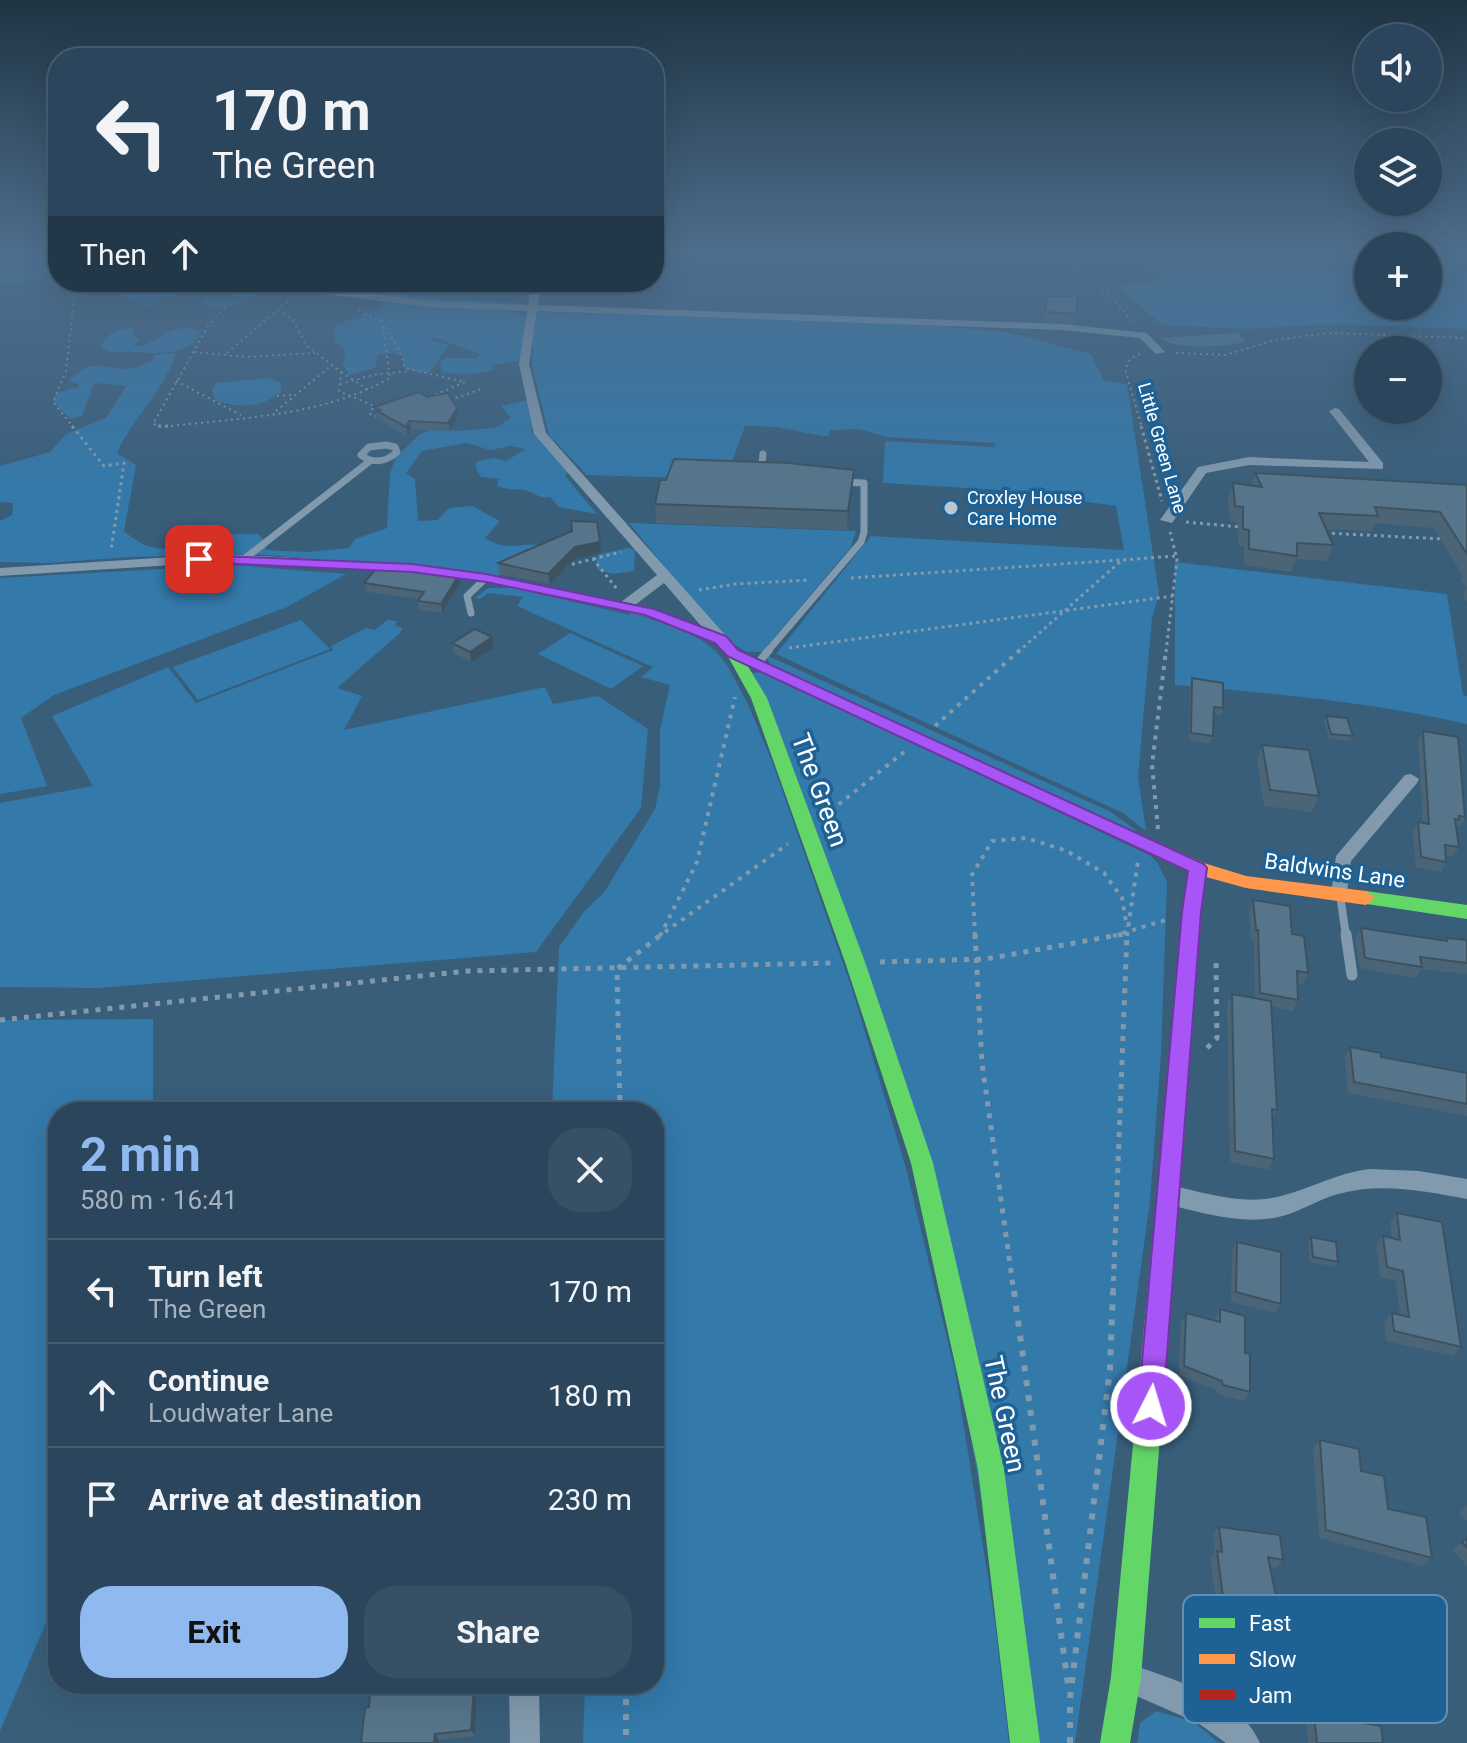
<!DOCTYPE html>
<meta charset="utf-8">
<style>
:root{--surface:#2b465c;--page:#375065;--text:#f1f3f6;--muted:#a6b1bb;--line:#475e72;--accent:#90b9f0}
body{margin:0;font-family:Roboto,sans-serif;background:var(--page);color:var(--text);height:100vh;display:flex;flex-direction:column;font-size:30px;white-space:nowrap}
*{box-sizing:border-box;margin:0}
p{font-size:26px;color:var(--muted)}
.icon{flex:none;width:44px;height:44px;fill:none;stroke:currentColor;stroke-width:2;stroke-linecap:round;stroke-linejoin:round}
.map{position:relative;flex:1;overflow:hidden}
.sheet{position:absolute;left:48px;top:1102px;width:616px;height:592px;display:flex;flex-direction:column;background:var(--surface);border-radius:32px;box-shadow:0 8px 32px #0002,0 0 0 2px var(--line)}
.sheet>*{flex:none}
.top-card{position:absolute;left:48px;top:48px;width:616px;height:244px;border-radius:32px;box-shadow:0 8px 32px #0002,0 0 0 2px var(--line);background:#2b465c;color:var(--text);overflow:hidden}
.controls{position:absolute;left:1354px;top:24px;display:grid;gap:16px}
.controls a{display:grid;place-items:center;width:88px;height:88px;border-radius:50%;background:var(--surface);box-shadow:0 8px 32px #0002,0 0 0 2px var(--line);font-size:40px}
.pin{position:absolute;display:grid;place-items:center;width:68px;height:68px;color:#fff;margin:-34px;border-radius:16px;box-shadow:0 4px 12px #0006}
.me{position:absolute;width:88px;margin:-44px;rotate:5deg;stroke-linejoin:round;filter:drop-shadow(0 0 6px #0008)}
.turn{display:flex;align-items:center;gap:28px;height:168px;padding:0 32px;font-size:36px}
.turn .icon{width:104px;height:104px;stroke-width:2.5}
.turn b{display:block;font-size:56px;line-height:68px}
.then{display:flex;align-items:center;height:76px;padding:0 32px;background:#0003;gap:16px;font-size:30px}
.round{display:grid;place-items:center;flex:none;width:84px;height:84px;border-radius:32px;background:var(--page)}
.headline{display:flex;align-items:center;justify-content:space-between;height:136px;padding:0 32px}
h1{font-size:48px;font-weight:700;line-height:60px;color:var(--accent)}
.cta{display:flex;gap:16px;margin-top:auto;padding:16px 32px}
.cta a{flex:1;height:92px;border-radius:32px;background:var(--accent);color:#111;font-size:32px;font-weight:700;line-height:92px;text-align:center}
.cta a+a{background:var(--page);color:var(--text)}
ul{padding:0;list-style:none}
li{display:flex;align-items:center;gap:24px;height:104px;padding:0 32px;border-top:2px solid var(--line)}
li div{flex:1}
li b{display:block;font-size:30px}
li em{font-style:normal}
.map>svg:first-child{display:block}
.green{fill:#3379aa}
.water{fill:#4b799c}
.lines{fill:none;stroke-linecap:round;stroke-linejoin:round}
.path-far4{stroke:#829aad;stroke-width:2;stroke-dasharray:2 4;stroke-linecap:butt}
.path-far3{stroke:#829aad;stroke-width:3;stroke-dasharray:3 4;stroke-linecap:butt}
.path-far2{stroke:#829aad;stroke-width:4;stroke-dasharray:4 6;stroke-linecap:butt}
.path-far1{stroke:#829aad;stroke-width:5;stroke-dasharray:5 7;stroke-linecap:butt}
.path{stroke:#829aad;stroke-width:6;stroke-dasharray:6 9;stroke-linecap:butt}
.lane-far2{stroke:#829aad;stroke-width:7}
.lane-far1{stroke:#829aad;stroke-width:8}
.lane{stroke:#829aad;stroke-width:11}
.street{fill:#829aad;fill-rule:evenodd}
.fast{fill:#63d668;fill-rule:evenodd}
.slow{fill:#ff974d;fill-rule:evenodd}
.jam{fill:#b3261e;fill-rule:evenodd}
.wall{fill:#4b6577}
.shaded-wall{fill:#3d5261}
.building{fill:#57758a;stroke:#3d5261;stroke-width:2}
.route{fill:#a855f7;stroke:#6d37a1;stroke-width:2}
.poi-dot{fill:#bac7d0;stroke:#1e6295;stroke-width:3}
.labels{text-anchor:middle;stroke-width:7;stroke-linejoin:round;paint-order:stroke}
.far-street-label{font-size:18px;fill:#fff;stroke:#1e6295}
.far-poi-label{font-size:18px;fill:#fff;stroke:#1e6295;text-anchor:start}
.street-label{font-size:22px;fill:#fff;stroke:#1e6295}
.near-street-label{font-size:26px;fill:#fff;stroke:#1e6295}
.key{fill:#1e6295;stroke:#6291b5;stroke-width:2}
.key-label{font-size:22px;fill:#fff}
</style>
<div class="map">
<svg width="1467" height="1743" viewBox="0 0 1467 1743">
<rect width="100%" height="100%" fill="#395e7a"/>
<g class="green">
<polygon points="0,249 58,249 58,276 10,284 0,282"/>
<polygon points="1157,249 1368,249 1368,306 1428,306 1428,249 1467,249 1467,329 1332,324 1245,329 1162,325 1118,286 1164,280 1136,258 1163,254"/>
<polygon points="95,282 187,282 171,296 155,301 148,308"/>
<path d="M235,282l29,3c-12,19 -45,29 -65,19l7,-7h29l9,-8z"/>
<path d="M379,294l144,9 -4,3 -19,1 26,9 -1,44 -33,5 1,5c-9,4 -42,5 -51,2l-2,-10 5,-4h32l3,-4 -46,-17 -5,3 20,5 -21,29 -25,-6 1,-11 -8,-4 -18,1 -3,14 -26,7 -6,-10 3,-13 -11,-12 -1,-14 49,-20z"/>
<polygon points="534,312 876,321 1007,332 1091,354 1104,381 1127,384 1159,594 1152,618 1138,777 1146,831 1123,813 776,654 871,536 1124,550 1116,506 1001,490 883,483 885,441 994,447 995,443 887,437 859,429 830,430 828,436 822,436 777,427 745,426 731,464 716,479 587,475 549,435 532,364"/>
<path d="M134,327v10l6,3 -7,6c24,3 37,-29 68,-14 -14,32 -64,17 -91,20l-10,-4c7,-16 17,-18 34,-21z"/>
<path d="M176,353c-12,38 -43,64 -59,100l19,12 -12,66c36,31 51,13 89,5 15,-3 31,-1 45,-2l9,10 -1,6 41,2 42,-4 6,-9 32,-11 3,-55 6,-16 22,-21 14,-8 26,3 37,-3 16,-10 -10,-12 32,-7 6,26 -8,5 2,4 39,34 -7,8 32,38 -38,-7 -9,-10c-12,2 -15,-5 -26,-7 -10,-1 -16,0 -27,-4l2,-7 -18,-2 -6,-11 2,-5 18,-3 11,3 20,-12 -15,-3 -21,4 -23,-7 -45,8 -16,22 9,6 3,42 20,-1 11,-12 23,-2 28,15 -15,17c25,15 32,4 59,7l-48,32 -88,-9 -9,-5 -22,-1 -7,4 -35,-1 -18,-6 -64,-5 -125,3 -80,6 -48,-1v-41l12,-6 1,-12 -13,-1v-36l50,-14 16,-18 40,-16 20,-32 -32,-3 -12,33 -11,3 -18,-17 4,-9 21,-6 1,-3 -11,-3c25,-21 24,-16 53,-12 10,2 22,-5 32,-8l2,-6z"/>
<path d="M269,378l12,5v9c-21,16 -40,16 -65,9l-4,-10 4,-8z"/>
<polygon points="629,523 856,531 851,547 762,652 747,652 723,638"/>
<polygon points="629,548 635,550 634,571 613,574 598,570 596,561 599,554"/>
<path d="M1175,562l272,32 16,101 4,1v28c-96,-22 -194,-31 -292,-39z"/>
<polygon points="233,565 346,574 287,607 54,695 21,718 47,786 0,794 0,578"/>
<polygon points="488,588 513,588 630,615 629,612 678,628 700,639 716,651 727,665 748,704 773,764 853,992 906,1168 955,1371 995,1622 1009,1743 583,1743 585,1684 654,1684 654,1112 552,1112 559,947 583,913 605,891 655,809 660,787 660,730 670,685 641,677 653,667 517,606 523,597 488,593 480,599 475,598"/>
<polygon points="301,620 330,649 198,700 173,667"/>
<polygon points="387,620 397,621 395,626 403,628 400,633 337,688 362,696 344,730 545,687 553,704 598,696 648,729 641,808 536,952 98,988 0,987 0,803 93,786 52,716 168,667 196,703 333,650 331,646 366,628 375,630"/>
<polygon points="570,633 643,666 611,689 538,654"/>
<polygon points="766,655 1111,812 1137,831 1121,828 769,663"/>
<polygon points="763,672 1149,855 1157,862 1167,882 1161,1054 1150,1201 1075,1743 1023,1743 939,1249 752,673"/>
<polygon points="153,1019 153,1112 58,1112 58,1594 0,1731 0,1020"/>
<polygon points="1156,1711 1194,1722 1219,1743 1137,1743 1140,1723"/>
</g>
<path class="water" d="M1237,333l9,8c-15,6 -76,9 -85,-3z"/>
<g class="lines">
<g class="path-far4">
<polyline points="1083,249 1057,253 1114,299 1131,321"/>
<path d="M225,308l-17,18 -55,98 8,3c77,-9 160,-10 229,-49l-8,-56 -25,-12"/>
<polyline points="278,310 293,320 306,345 341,372 339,391 374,406 370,414 376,416"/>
<polyline points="385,327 402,356 405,368 465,382 428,398"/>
<polyline points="194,352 246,357 315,353"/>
<polyline points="227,353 290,299"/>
<polyline points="1176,353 1226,355 1274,340 1328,333 1467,338"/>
<polyline points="1140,354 1131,358 1125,369 1142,428"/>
<polyline points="341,372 369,390"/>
<polyline points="176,381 241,415"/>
<polyline points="340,384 373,375 410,371"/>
<polyline points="277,396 293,395"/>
<polyline points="450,400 484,388"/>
<polyline points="276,411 331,366"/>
<polyline points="74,428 53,402 66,371 76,282"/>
</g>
<g class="path-far3">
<polyline points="72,426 104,466 124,463 111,551"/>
<polyline points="158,426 169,426"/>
<polyline points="1141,426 1162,501"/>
<polyline points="1186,522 1240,527"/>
<polyline points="1325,533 1444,539"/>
<polyline points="593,559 621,552"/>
<polyline points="565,566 593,559 617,589"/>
<polyline points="851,578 1121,560"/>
<polyline points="699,590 735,584 810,580"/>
<polyline points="789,648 1173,596"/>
<polyline points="1018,652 1122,560 1176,556"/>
<polyline points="1166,652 1177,559 1170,532"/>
</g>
<g class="path-far2">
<polyline points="935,726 1020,650"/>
<polyline points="823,817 904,752"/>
<polyline points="1158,829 1152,765 1166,650"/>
<polyline points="665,932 788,844"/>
<polyline points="660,936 697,862 735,697"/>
<polyline points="975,936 972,875 992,841 1026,838 1067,851 1104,873 1122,898 1127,927"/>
<polyline points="1113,936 1166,920"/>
<polyline points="1127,936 1138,860"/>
</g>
<g class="path-far1">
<polyline points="975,934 982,1063 1014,1293"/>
<polyline points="880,962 986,959 1124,934"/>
<polyline points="0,1020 468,971 831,963"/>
<polyline points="1207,1048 1217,1038 1216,962"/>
<polyline points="620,1112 617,969 662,934"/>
<polyline points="1113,1293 1127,934"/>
</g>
<g class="path">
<polyline points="1014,1291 1069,1692"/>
<polyline points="626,1684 626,1743"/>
<polyline points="1070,1743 1070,1698 1110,1369 1113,1291"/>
</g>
<g class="lane-far2">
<path d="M386,445l9,2 2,5c-11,10 -24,12 -36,3l8,-8z"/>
<polyline points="761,472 763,454"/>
<polyline points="244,559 370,461"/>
<polyline points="471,613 467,596 486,578"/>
<polyline points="767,652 861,542 864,532 864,483 842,482"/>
</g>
<g class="lane-far1">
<polyline points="758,663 769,650"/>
<polyline points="1340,895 1346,936"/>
</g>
<polyline class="lane" points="1346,934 1352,975"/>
<g class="street">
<path d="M247,282h29l153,19 99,4 3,-23h10l-3,23 524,19 85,9 18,19 -9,2 -16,-16 -78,-8 -525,-19 -8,53 17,69 180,203v6l-5,1 -76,-27 -159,-34 -74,-10 -192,-10 -220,14v-8l220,-14 192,10 74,10 135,28 36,-27 -123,-141 -15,-70 8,-53 -98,-4 -177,-22zM664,583l38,44 -67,-22z"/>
<polygon points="1335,408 1339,409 1383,463 1383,469 1249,465 1206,473 1172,523 1160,520 1198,467 1249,457 1369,462 1329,411"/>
<polygon points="1411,774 1419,779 1417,783 1351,861 1346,900 1334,900 1331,895 1336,856 1405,775"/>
<path d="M1369,1169l50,2 48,8v20c-42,-8 -87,-17 -129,-5 -22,6 -41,20 -64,24 -34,6 -71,-5 -104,-13l-8,-3 -3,-7 3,-7 8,-3c35,8 75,21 111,11 31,-8 56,-23 88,-27z"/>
<path d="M1126,1662c44,18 114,33 134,81h-34l-28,-20 -82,-36 -5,-10 5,-10z"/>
<polygon points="509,1684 539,1684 540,1743 510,1743"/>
</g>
<g class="fast">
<polygon points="733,649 740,653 767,698 865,962 933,1163 1004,1469 1040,1743 1010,1743 978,1469 911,1163 845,962 751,698 726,653"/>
<polygon points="1366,891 1467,905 1467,919 1360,903 1357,898 1360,893"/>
<polygon points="1183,1013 1190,1015 1193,1021 1141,1677 1130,1743 1100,1743 1111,1677 1173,1021 1176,1015"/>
</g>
<polygon class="slow" points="1083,809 1204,863 1246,876 1366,891 1375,898 1366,905 1246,888 1206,877 1200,912 1193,1021 1190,1027 1183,1029 1176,1027 1173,1021 1182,912 1189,871 1077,819 1074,815 1077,811"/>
<polygon class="jam" points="733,649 1089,811 1092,815 1083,821 1077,819 728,656 726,653"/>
</g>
<g class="wall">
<polygon points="1047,296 1076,314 1075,322 1044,320"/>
<polygon points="374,407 458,416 450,431 411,429 407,436 378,419"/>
<polygon points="1255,473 1467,485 1467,603 1463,596 1467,588 1461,580 1463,576 1434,528 1375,523 1372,531 1326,529 1333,545 1327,561 1296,559 1291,572 1244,565 1244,546 1238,545 1238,522 1230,521 1228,499 1233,483 1251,486"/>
<polygon points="852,490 847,530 656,523 655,504"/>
<polygon points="571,521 601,553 576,558 550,584 499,574 498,563 572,531"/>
<polygon points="460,573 461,582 442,613 419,610 418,601 419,599 367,592 364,583 435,574"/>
<polygon points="492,637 494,648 471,662 454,653 452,643"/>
<polygon points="1192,678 1223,708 1221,715 1214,714 1213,736 1210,744 1189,740 1190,685"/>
<polygon points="1326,716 1353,736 1350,741 1329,739 1324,721"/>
<polygon points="1423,731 1465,817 1460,827 1456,826 1459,847 1453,857 1446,856 1446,862 1441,872 1416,867 1413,832 1418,822 1423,823 1418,741"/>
<polygon points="1262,745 1319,796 1312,812 1264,806 1257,761"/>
<polygon points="1253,900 1292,934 1308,973 1303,984 1297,983 1298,1000 1293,1011 1271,1006 1277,1110 1272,1120 1274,1159 1269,1170 1230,1162 1227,1004 1232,994 1255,998 1254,941 1251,941 1249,911"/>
<polygon points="1361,928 1445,940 1447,938 1467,940 1467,974 1421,969 1416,978 1360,968 1355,939"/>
<polygon points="1350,1047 1381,1057 1467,1073 1467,1116 1348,1093 1345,1058"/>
<polygon points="1397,1213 1461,1347 1453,1356 1386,1341 1384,1322 1392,1313 1400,1315 1396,1281 1380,1277 1376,1246 1383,1236 1392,1238 1390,1223"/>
<polygon points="1311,1237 1338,1262 1335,1267 1310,1262 1308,1242"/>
<polygon points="1237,1242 1281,1304 1275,1313 1231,1302 1232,1252"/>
<polygon points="1220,1309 1245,1353 1250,1392 1244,1401 1217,1394 1216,1390 1179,1375 1181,1323 1186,1313 1214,1320"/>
<polygon points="1320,1440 1361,1471 1388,1509 1432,1558 1423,1566 1319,1538 1313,1448"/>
<polygon points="1467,1506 1467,1521 1459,1513"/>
<polygon points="1219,1527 1283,1560 1276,1568 1270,1567 1282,1626 1275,1634 1225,1627 1222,1605 1217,1604 1210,1559 1215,1553 1213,1535"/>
<polygon points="1467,1538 1467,1566 1453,1550"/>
<polygon points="1310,1677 1362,1723 1383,1743 1308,1743 1302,1683"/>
<polygon points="384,1684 477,1684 475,1736 439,1740 369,1707 383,1693"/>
</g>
<g class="shaded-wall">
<polygon points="457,408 458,416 450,431 448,423"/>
<polygon points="409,421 411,429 407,436 406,427"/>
<polygon points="854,470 852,490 847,530 848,511"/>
<polygon points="600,542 601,553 576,558 550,584 548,574 575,547"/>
<polygon points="460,573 461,582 442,613 441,604"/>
<polygon points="492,637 494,648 471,662 470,652"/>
<polygon points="474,1684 477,1684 475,1736 471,1730"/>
<polygon points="435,1734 439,1740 439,1743 434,1743"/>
</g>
<g class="building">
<polygon points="1047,296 1078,296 1076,314 1045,312"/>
<polygon points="419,392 427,397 448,393 457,408 448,423 409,421 406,427 377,411 380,410 374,407"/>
<polygon points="674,459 788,463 854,470 848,511 655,504 660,480 666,480"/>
<polygon points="1255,473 1467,485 1467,554 1440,512 1375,507 1378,516 1319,513 1333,545 1297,543 1297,556 1249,549 1249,530 1243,529 1243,507 1235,506 1233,483 1262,487"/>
<polygon points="571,521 597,522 600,542 575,547 548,574 498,563 572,531"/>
<polygon points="378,566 435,574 437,570 460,573 441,604 418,601 424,592 364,583"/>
<polygon points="475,629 492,637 470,652 452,643"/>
<polygon points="1192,678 1223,683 1223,708 1214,707 1213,736 1191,733"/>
<polygon points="1326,716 1347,718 1353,736 1331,734"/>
<polygon points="1423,731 1458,737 1465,817 1459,816 1459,820 1455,819 1459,847 1445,845 1446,862 1421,857 1418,822 1429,824"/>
<polygon points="1262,745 1309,750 1319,796 1270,790"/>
<polygon points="1253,900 1290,906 1292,934 1304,936 1308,973 1297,971 1298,1000 1260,993 1258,930 1256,930"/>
<polygon points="1361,928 1447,941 1447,938 1467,940 1467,963 1420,957 1422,967 1365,958"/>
<polygon points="1232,994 1271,1001 1277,1110 1272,1109 1274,1159 1235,1151"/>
<polygon points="1350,1047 1381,1053 1381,1057 1467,1073 1467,1104 1354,1082"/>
<polygon points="1397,1213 1442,1222 1461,1347 1394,1331 1392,1313 1409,1317 1403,1271 1387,1267 1383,1236 1400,1240"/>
<polygon points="1311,1237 1336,1242 1338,1262 1313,1257"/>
<polygon points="1237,1242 1281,1252 1281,1304 1236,1292"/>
<polygon points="1220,1309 1245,1316 1245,1353 1250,1354 1250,1392 1223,1385 1222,1381 1184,1366 1186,1313 1220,1322"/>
<polygon points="1320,1440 1359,1449 1361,1471 1384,1476 1388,1509 1426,1517 1432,1558 1326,1530"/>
<polygon points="1219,1527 1280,1535 1283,1560 1268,1557 1282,1626 1231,1620 1228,1597 1223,1597 1217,1551 1222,1552"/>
<polygon points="1467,1538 1467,1548 1462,1542"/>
<polygon points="1310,1677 1357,1686 1362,1723 1381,1726 1383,1743 1317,1743"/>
<polygon points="384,1684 474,1684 471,1730 435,1734 434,1743 361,1743 365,1708 369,1707 370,1694 383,1693"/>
</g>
<linearGradient id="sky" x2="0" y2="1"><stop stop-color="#1f3443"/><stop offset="0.51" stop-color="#4e6e8d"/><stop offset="1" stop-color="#4e6e8d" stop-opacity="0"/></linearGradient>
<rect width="1467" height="493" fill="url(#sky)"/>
<polygon class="route" points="199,555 412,564 486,574 654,609 726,636 738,650 1204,864 1207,868 1201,912 1163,1406 1160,1415 1151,1419 1142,1415 1138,1406 1182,912 1188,871 727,656 715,643 645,615 486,582 412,572 194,562 192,559"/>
<circle class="poi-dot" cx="951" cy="508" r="8"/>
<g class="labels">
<g class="far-street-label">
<text transform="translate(1162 448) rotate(74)" y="6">Little Green Lane</text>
</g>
<g class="far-poi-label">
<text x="967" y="504">Croxley House<tspan x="967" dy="21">Care Home</tspan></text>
</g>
<g class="street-label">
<text transform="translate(1335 870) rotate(8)" y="8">Baldwins Lane</text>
</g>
<g class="near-street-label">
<text transform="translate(820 790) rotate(70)" y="9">The Green</text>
<text transform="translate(1005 1414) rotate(78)" y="9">The Green</text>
</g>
</g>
<rect x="1183" y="1595" width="264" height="128" rx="12" class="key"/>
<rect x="1199" y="1618" width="36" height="10" fill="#63d668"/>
<rect x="1199" y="1654" width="36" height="10" fill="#ff974d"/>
<rect x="1199" y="1690" width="36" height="10" fill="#b3261e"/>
<g class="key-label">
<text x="1249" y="1631">Fast</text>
<text x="1249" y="1667">Slow</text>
<text x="1249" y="1703">Jam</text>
</g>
</svg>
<div class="controls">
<a><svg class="icon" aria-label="sound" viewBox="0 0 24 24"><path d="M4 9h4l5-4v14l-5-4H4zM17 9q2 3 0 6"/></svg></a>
<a><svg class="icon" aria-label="layers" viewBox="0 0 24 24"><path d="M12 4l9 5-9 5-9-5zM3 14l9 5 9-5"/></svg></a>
<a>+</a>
<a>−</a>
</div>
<div class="pin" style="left:199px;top:559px;background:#d93025"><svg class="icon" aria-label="arrive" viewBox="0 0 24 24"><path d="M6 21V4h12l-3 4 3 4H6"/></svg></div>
<svg class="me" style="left:1151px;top:1406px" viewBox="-20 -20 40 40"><circle r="17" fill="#a855f7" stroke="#fff" stroke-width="3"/><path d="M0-11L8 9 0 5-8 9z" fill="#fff"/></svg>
<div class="top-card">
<div class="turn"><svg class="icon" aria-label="left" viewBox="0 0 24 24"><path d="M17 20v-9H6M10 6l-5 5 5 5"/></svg><div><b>170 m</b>The Green</div></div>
<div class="then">Then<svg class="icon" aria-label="ahead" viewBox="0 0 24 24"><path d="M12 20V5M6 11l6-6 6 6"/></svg></div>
</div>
<section class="sheet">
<div class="headline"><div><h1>2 min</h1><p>580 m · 16:41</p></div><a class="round"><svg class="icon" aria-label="close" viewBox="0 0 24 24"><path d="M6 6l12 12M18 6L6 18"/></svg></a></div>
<ul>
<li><svg class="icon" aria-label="left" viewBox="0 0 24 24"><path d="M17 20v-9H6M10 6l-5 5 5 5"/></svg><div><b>Turn left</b><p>The Green</p></div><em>170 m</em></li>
<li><svg class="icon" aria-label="ahead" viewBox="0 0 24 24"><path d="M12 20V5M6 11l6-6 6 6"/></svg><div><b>Continue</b><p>Loudwater Lane</p></div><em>180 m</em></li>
<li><svg class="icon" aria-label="arrive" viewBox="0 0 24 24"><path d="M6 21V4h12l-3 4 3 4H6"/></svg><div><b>Arrive at destination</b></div><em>230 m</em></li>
</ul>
<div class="cta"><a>Exit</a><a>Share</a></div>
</section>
</div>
